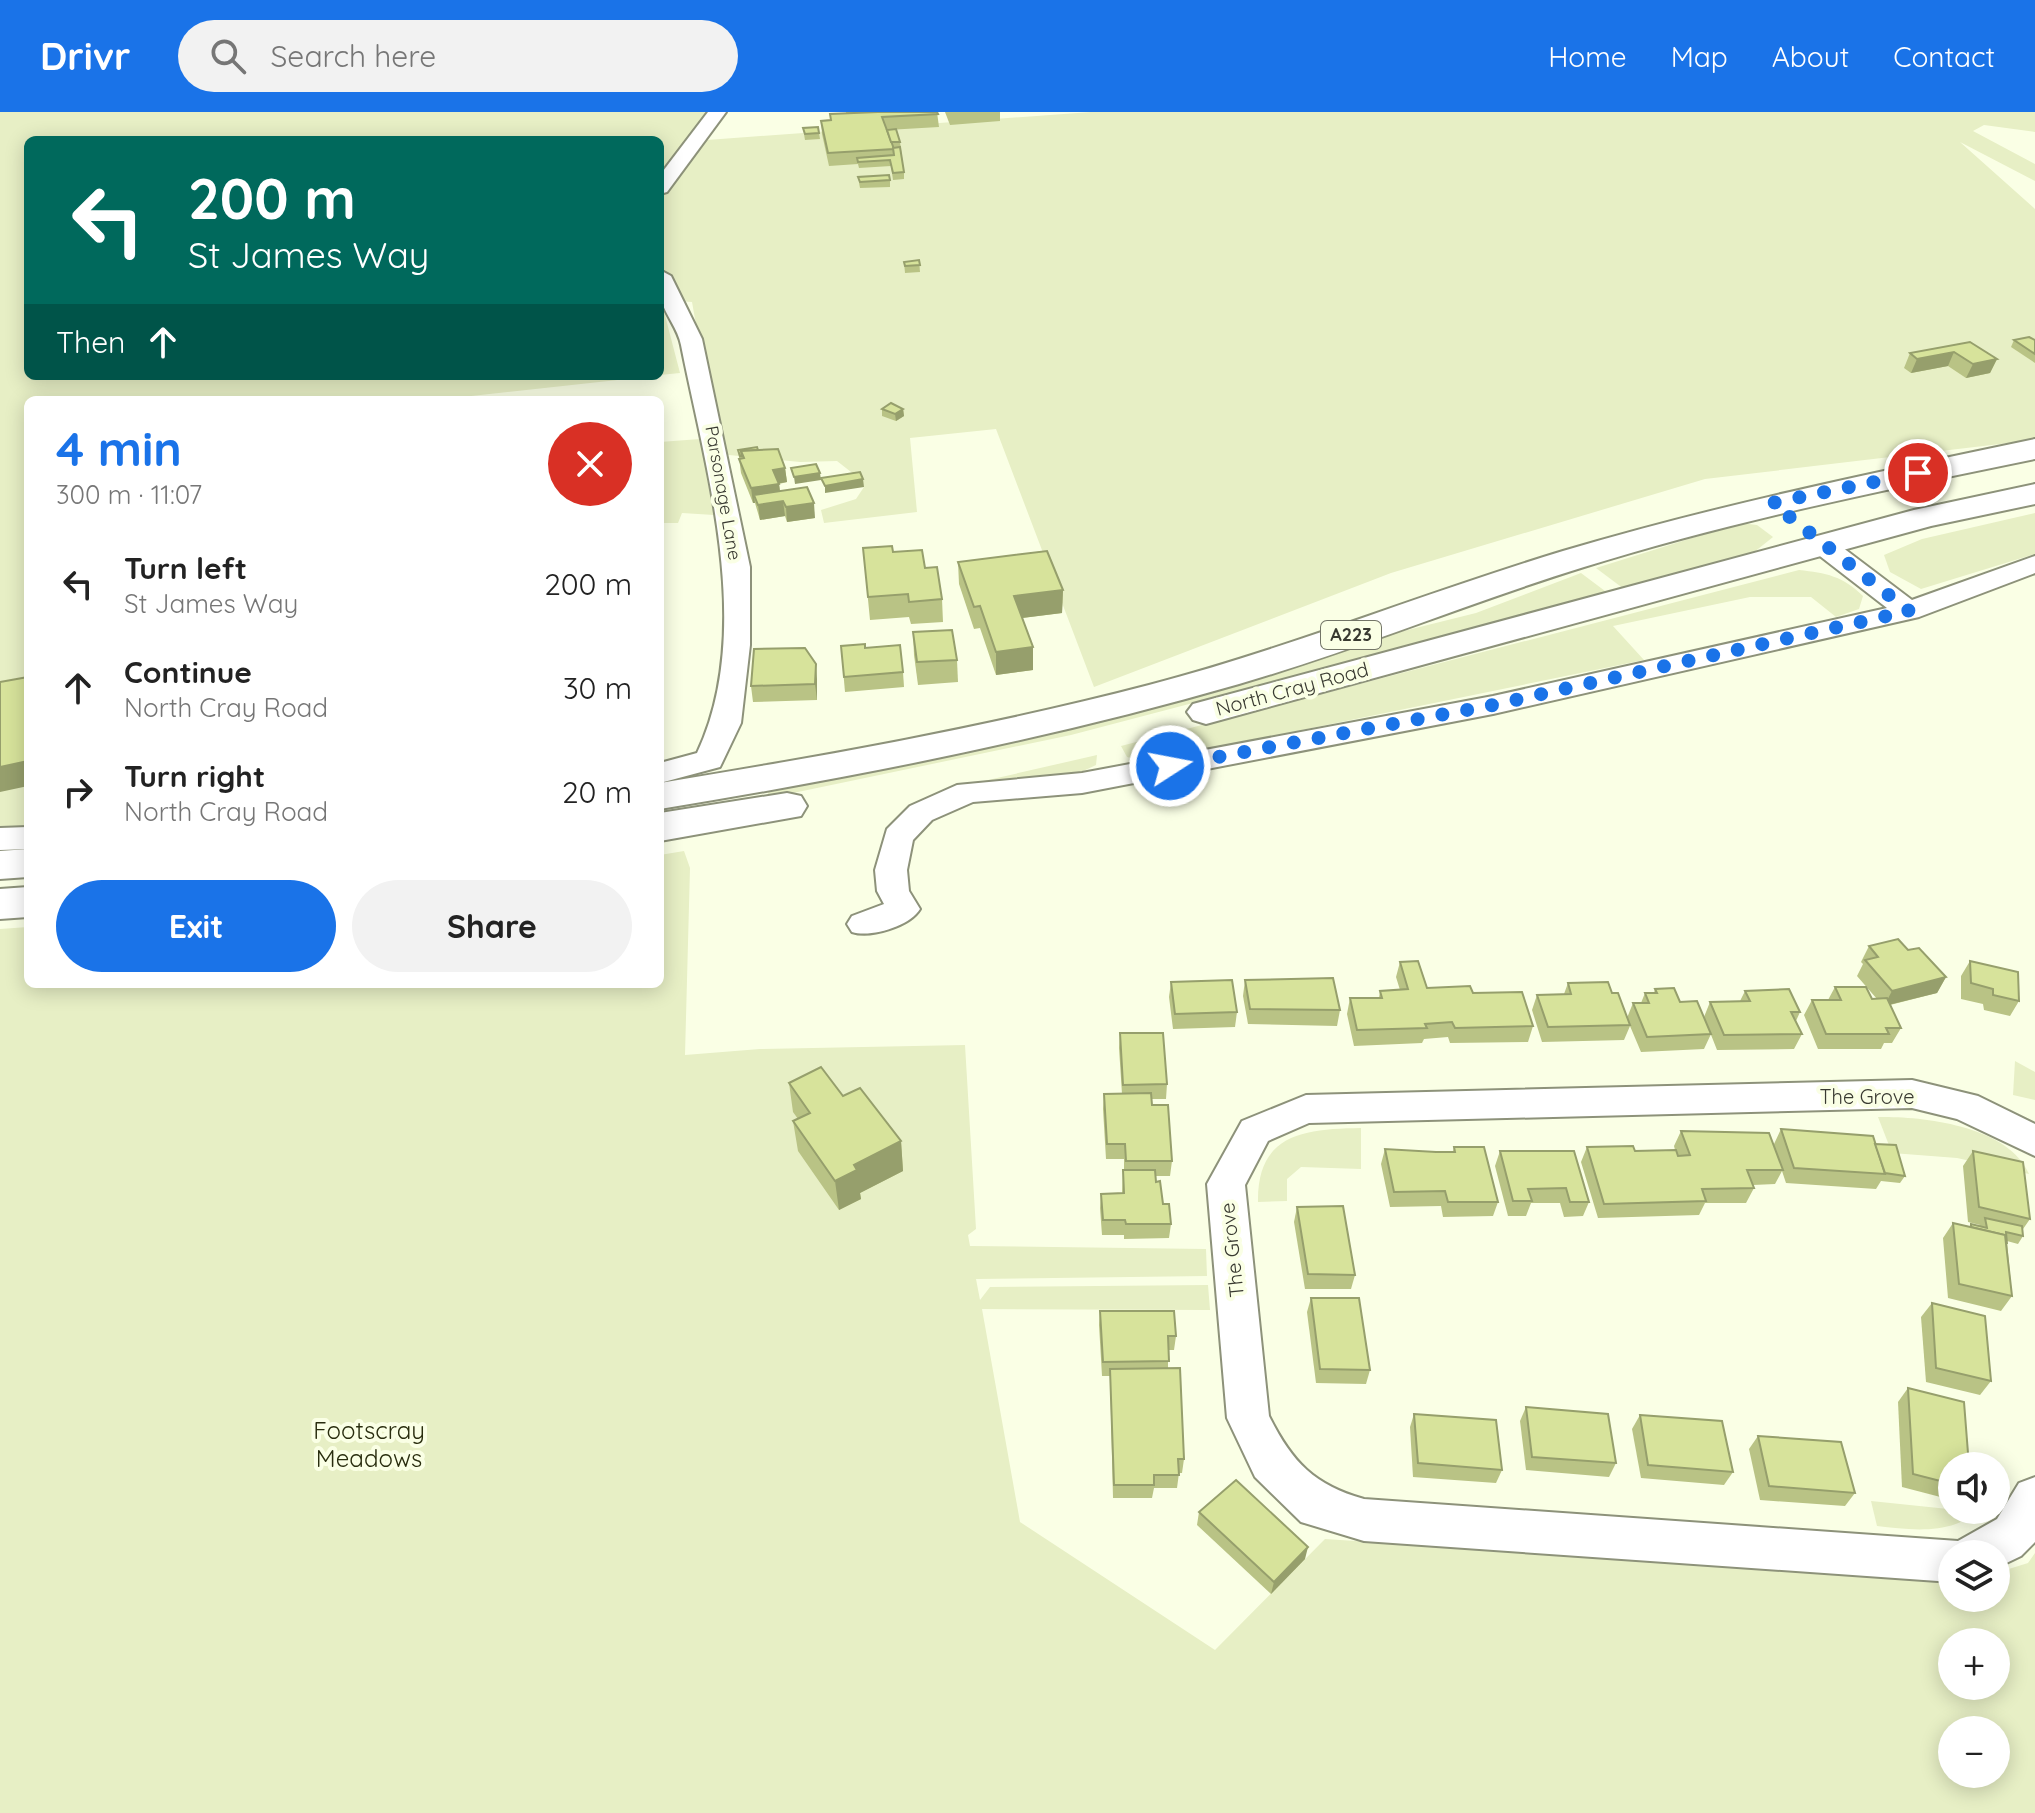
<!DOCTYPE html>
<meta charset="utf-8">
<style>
:root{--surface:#fff;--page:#f2f2f2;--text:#222;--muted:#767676;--accent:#1a73e8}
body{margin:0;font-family:Quicksand,sans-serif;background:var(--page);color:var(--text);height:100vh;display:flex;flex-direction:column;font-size:30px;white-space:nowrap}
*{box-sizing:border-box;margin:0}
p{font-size:26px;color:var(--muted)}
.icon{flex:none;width:44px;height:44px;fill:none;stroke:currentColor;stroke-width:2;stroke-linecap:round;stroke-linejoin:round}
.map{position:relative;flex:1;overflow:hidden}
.details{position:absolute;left:24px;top:284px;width:640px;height:592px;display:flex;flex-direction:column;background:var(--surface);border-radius:12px;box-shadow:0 4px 20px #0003}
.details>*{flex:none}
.banner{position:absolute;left:24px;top:24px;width:640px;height:244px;border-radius:12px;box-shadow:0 4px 20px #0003;background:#00695c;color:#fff;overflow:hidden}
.buttons{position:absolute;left:1938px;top:1340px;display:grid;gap:16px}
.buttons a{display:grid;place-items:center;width:72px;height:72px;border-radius:50%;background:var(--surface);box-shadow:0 4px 20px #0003;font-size:40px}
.pin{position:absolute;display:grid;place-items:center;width:68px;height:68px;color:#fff;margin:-34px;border:4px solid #fff;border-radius:50%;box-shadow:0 2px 8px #0007}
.me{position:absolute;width:88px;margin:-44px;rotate:79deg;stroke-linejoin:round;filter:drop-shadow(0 0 6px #0008)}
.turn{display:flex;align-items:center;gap:28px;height:168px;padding:0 32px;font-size:36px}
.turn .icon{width:104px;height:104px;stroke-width:2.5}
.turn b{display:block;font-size:56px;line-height:68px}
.then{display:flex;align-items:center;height:76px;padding:0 32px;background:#0003;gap:16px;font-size:30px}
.round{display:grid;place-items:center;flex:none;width:84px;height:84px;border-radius:42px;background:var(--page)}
.head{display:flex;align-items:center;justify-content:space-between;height:136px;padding:0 32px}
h1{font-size:48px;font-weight:700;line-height:60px;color:var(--accent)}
.cta{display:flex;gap:16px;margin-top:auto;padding:16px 32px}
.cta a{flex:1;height:92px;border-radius:48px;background:var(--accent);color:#fff;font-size:32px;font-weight:700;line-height:92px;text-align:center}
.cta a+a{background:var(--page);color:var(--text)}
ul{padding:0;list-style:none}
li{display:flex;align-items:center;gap:24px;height:104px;padding:0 32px}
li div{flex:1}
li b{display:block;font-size:30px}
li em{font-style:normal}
header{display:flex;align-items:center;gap:48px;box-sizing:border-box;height:112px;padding:0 40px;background:var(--accent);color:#fff}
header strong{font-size:38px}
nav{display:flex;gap:44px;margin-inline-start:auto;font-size:28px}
.search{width:560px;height:72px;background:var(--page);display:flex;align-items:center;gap:20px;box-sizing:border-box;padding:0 28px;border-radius:44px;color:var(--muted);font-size:30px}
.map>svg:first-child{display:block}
.green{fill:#e7efc5;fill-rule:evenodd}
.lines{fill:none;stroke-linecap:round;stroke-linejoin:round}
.minor-casing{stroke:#8d927a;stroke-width:4}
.primary-casing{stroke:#8d927a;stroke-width:4}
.minor{fill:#fff;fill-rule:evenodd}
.primary{fill:#fff;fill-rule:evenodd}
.wall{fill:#b9c385}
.shaded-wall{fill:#969f6c}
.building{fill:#d7e39b;stroke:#969f6c;stroke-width:2}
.route{stroke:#1a73e8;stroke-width:14;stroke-dasharray:0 25.2}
.labels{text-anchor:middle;stroke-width:8;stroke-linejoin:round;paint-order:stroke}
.far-street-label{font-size:18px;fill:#393a31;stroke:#faffe5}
.shield{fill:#faffe5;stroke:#737567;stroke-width:2}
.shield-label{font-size:18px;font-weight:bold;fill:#393a31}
.street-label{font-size:20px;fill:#393a31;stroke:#faffe5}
.near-park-label{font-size:24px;fill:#292d0e;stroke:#faffe5}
</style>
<header>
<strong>Drivr</strong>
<div class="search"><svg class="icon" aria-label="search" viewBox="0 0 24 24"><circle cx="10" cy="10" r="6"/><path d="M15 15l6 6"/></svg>Search here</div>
<nav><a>Home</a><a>Map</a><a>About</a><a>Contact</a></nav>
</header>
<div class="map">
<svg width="2035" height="1701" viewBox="0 0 2035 1701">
<rect width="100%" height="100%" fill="#faffe5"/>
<g class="green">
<polygon points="0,0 712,0 707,28 1091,0 2035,0 2035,20 1984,13 1973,19 2035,52 2035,69 1960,30 2035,97 2035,328 1705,367 1391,461 1094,575 996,317 910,326 917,400 824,411 821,398 856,387 864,375 860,367 837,349 800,350 719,342 692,190 661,188 680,261 660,263 660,28 28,28 28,264 654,264 435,288 28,288 28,715 0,716"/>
<polygon points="700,327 714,403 682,401 678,411 660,411 660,330"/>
<polygon points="2035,401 2035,442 1921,477 1890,460 1884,443 1922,427"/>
<polygon points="1740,411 1757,413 1773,425 1748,445 1624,477 1596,456"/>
<path d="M1799,458c27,3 44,6 64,26l-4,13 -23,8 -25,-20h-61l-137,29 31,34 -498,102 -19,-5 -6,-11z"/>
<polygon points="1581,461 1609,482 1071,623 769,686 767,677 1476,501"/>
<polygon points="1097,643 1096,653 1079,661 975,671"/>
<path d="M684,739l6,17 -5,187 75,-6 205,-4 11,184 -8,6 2,11 236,3 1,27 -231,3 4,21 10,-13 218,-2 2,25 -228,-1 38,213 195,128 110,-111 627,41v18h44v-25l32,-10 7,-10v260h-2035v-884l28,-2v57h632v-129zM1952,1530h44v44h-44zM1952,1618h44v44h-44z"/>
<polygon points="2015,949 2035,960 2035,988 2013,983"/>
<path d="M1878,1005c45,-1 131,9 151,57l-72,-16 -65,-5z"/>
<path d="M1361,1016v41l-60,-2 -14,12v22l-29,1c-1,-69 47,-73 103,-74z"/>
<path d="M1871,1389l106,11c-28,23 -66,18 -100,14z"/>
</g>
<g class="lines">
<defs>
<g id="minor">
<polygon points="708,0 726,0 667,80 660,82 660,63"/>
<path d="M660,158l11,6 31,63 48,228v78l-9,78 -21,44 -60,16v-20l37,-10c58,-122 9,-282 -16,-408 -3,-16 -15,-29 -20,-45 -3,-9 -1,-21 -1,-30z"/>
<path d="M1825,427l9,2 78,59 123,-44v17l-116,44 -426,97 -411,79 -109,9 -41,18 -19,20 -6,30 2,21 11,18c-10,17 -49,29 -68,23l-5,-8 5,-8 32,-12 -7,-13 -2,-21 12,-41 23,-23 47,-21 125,-12 411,-77 394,-88 -71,-55 -4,-6 4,-6z"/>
<polygon points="28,715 28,737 0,738 0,716"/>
<path d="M1912,968l66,16 57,28v32l-78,-37 -45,-11 -603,15 -41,18 -23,44 24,231c23,46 45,69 95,83l594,42 39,-22 22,-36 16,-6v65l-14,14 -25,12v-14h-44v28l-588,-41 -63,-19 -46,-45 -28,-59 -20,-234 35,-63 64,-26z"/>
</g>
<g id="primary">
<path d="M2035,327v20c-152,31 -303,62 -451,108 -116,36 -228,83 -345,117 -190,55 -384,93 -579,125v-26c164,-27 328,-56 489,-98 141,-37 275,-92 414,-134 155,-46 313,-79 472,-112z"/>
<polygon points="2035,372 2035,392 1931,414 1206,612 1193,608 1187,600 1193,592 1914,398"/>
<polygon points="787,681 801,684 807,694 801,704 660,729 660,701"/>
<polygon points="28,737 28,765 0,767 0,739"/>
<polygon points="28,775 28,805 0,807 0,777"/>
</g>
</defs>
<use href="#minor" class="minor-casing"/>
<use href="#primary" class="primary-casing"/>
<use href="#minor" class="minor"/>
<use href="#primary" class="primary"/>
</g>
<g class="wall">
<polygon points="846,0 937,0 939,15 887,18 900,30 904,60 904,67 893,68 891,54 859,56 858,52 829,54 822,22 821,9 831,8 846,2"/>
<polygon points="945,0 1000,0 1000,9 950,13"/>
<polygon points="818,15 820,27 805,28 803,16"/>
<polygon points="858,65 890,68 890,75 860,76"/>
<polygon points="919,148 920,160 905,161 904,150"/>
<polygon points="2014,228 2035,228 2035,251 2011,235"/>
<polygon points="1970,230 1997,247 1990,261 1966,266 1948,254 1911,261 1904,256 1910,241"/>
<polygon points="882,297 903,297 904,304 896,309 882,304"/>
<polygon points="738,338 758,338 785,356 787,370 779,372 780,379 815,406 787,410 785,404 760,408 755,391 753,391 741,361"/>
<polygon points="863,436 893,440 925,456 942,487 943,510 911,512 909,505 870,508"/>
<polygon points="958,450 1063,478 1062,501 1022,506 1033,558 996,563 980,516 974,517 959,472"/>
<polygon points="913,520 957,548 958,570 918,573 914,543"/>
<polygon points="841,534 865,536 903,560 904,575 845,580"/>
<polygon points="817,567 817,588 753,590 751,574"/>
<polygon points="1869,834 1908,838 1946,865 1937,881 1890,893 1901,916 1892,931 1884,931 1881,937 1818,937 1804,903 1812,888 1828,888 1835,875 1872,887 1877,887 1857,864 1863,852 1861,850"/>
<polygon points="1970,849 2019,889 2010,904 1984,898 1983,892 1961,887 1961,864"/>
<polygon points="1400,850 1427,876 1473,881 1533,914 1528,930 1450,931 1448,925 1424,927 1422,931 1354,934 1347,902 1350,886 1379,886 1380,879 1400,878 1396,865"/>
<polygon points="1245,868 1340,898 1337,914 1248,912 1243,884"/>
<polygon points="1171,870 1237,900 1235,915 1173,917 1169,885"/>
<polygon points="1568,871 1612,881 1627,906 1633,891 1641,891 1645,881 1654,881 1655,877 1680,890 1711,922 1704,937 1641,940 1630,914 1624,928 1542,930 1532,898 1537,883 1564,882"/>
<polygon points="1745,879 1800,900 1796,909 1802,922 1794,937 1717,938 1704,905 1710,890 1740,889"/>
<polygon points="1120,921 1167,972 1166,987 1152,987 1152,993 1172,1049 1170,1064 1155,1064 1156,1070 1163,1092 1171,1112 1169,1126 1124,1127 1124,1123 1102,1123 1100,1096 1101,1082 1122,1081 1123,1058 1124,1058 1124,1047 1106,1047 1103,997 1104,982 1122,982 1119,936"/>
<polygon points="789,971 843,984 901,1029 903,1059 860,1081 861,1087 839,1098 798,1039 793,1009 798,1007 793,1000"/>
<polygon points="1781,1017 1875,1032 1905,1064 1900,1071 1881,1069 1876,1077 1786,1071 1782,1059 1775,1072 1753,1073 1754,1076 1746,1091 1705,1091 1699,1103 1598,1106 1581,1050 1587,1035 1635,1039 1675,1038 1674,1034 1681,1019 1774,1032"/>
<polygon points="1454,1035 1498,1090 1493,1104 1443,1105 1441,1094 1390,1095 1381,1052 1385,1037 1436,1040 1453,1040"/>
<polygon points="1500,1039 1589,1090 1583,1104 1564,1105 1560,1091 1531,1091 1526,1104 1508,1104 1495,1054"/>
<polygon points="1973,1039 2030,1107 2023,1117 2023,1124 2018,1132 2007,1129 2012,1184 2001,1199 1948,1186 1943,1126 1953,1111 1969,1115 1971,1112 1980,1114 1980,1113 1968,1110 1963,1054"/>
<polygon points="1297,1095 1355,1163 1351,1177 1305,1177 1294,1110"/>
<polygon points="1311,1186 1370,1258 1366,1272 1316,1271 1307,1200"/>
<polygon points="1932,1191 1991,1269 1980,1283 1926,1270 1921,1205"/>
<polygon points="1100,1199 1176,1224 1174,1238 1168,1238 1168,1256 1184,1347 1182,1361 1179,1361 1177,1376 1154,1376 1152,1386 1113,1386 1110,1264 1102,1264 1099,1213"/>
<polygon points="1908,1276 1952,1354 1952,1388 1902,1375 1898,1290"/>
<polygon points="1526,1295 1616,1351 1609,1365 1526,1358 1520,1309"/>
<polygon points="1414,1302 1502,1358 1496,1371 1413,1365 1410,1315"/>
<polygon points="1640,1303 1733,1360 1724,1373 1641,1366 1632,1317"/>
<polygon points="1758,1324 1855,1381 1845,1394 1760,1388 1749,1337"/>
<polygon points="1199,1400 1305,1447 1271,1482 1197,1413"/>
</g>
<g class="shaded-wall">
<polygon points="1954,240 1948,254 1911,261 1917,247"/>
<polygon points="1997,247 1990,261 1966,266 1973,252"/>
<polygon points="903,297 904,304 896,309 895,302"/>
<polygon points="785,356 787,370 775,372 773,358"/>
<polygon points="820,361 821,368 795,372 794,365"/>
<polygon points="863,367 864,375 825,381 825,374"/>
<polygon points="779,372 781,387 754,383 755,391 753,391 751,376"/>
<polygon points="783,389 785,404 760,408 758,393"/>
<polygon points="814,391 815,406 787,410 786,395"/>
<polygon points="1063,478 1062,501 1014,507 1014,484"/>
<polygon points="1033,535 1033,558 996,563 996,540"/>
<polygon points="816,552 817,567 817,588 815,572"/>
<polygon points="28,649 28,674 0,680 0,655"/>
<polygon points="1946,865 1937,881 1884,894 1892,879"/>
<polygon points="901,1029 903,1059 860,1081 861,1087 839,1098 835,1069 854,1053"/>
<polygon points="1308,1435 1305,1447 1271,1482 1274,1470"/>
</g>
<g class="building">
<polygon points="878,0 937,0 938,2 882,5 894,37 828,41 821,9 831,8 830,2"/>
<polygon points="818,15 819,21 805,22 803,16"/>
<polygon points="896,17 900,30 891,30 887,18"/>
<polygon points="900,35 904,60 893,61 890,48 858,50 857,46 894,43 893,36"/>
<polygon points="889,63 890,68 860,70 858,65"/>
<polygon points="919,148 920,153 905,154 904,150"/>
<polygon points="2029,225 2035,228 2035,242 2014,228"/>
<polygon points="1970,230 1997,247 1973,252 1954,240 1917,247 1910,241"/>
<polygon points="891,291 903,297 895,302 882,297"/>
<polygon points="757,335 758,338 741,339 742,344 740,344 738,338"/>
<polygon points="778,337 785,356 773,358 779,372 751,376 739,347 744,346 741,339"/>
<polygon points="816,352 820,361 794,365 791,356"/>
<polygon points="860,360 863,367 825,374 821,366"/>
<polygon points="807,375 814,391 786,395 783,389 758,393 754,383"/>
<polygon points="892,434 893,440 922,438 925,456 937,455 942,487 909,490 908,482 868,485 863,436"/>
<polygon points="1047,439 1063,478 1014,484 1033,535 996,540 980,494 974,495 958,450"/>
<polygon points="952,518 957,548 917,550 913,520"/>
<polygon points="865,532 865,536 900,533 903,560 844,565 841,534"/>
<polygon points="805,536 816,552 815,572 751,574 754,537"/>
<polygon points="28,565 28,649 0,655 0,570"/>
<polygon points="1898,827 1908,838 1919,836 1946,865 1892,879 1865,848 1878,845 1869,834"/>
<polygon points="1418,849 1427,876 1470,874 1473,881 1522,880 1533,914 1455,916 1452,910 1425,912 1427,916 1357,918 1350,886 1382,886 1380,879 1408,877 1400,850"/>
<polygon points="1970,849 2018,860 2019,889 1993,883 1993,877 1971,871"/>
<polygon points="1333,866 1340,898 1250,897 1245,868"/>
<polygon points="1232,868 1237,900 1175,902 1171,870"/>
<polygon points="1608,870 1612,881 1618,881 1630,913 1548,915 1537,883 1571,882 1568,871"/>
<polygon points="1835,875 1866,875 1872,887 1887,886 1901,916 1886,916 1889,922 1826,922 1812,888 1841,888"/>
<polygon points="1674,876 1680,890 1697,889 1711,922 1647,925 1633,891 1649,891 1645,881 1657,881 1655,877"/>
<polygon points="1789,877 1800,900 1791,900 1802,922 1724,923 1710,890 1750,889 1745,879"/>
<polygon points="1120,921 1163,921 1167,972 1123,973"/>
<polygon points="821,955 843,984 860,976 901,1029 854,1053 857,1058 835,1069 793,1009 810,1001 789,971"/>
<polygon points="1151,981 1152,993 1168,993 1172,1049 1126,1049 1125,1032 1107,1032 1104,982"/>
<polygon points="1781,1017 1873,1024 1885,1062 1794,1056"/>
<polygon points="1681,1019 1769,1021 1783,1058 1747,1058 1754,1076 1702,1077 1706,1089 1604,1092 1587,1035 1633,1034 1635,1039 1676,1038 1678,1044 1690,1043"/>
<polygon points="1875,1032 1896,1033 1905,1064 1885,1061"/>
<polygon points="1454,1035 1484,1035 1498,1090 1448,1090 1445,1079 1394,1080 1385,1037 1436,1040 1455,1040"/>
<polygon points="1500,1039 1574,1039 1589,1090 1570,1090 1566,1076 1528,1077 1532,1089 1513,1089"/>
<polygon points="1973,1039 2023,1050 2030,1107 1979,1095"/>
<polygon points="1123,1058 1155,1058 1156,1070 1160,1069 1163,1092 1169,1092 1171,1112 1126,1112 1125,1108 1103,1108 1101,1082 1124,1081"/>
<polygon points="1343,1094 1355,1163 1308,1162 1297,1095"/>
<polygon points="1985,1106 2022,1114 2023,1124 2006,1120 2007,1132 2005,1123 1971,1115 1971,1112 1987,1116"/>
<polygon points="1953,1111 2005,1123 2012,1184 1959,1172"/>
<polygon points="1311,1186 1359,1186 1370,1258 1320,1257"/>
<polygon points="1932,1191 1985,1204 1991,1269 1936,1256"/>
<polygon points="1100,1199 1174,1199 1176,1224 1168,1224 1169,1249 1103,1250"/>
<polygon points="1180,1256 1184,1347 1178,1347 1179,1363 1154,1363 1154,1373 1114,1373 1110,1257"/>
<polygon points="1908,1276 1964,1290 1969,1354 1952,1354 1952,1372 1913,1362"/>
<polygon points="1526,1295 1608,1302 1616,1351 1532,1345"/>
<polygon points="1414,1302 1496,1308 1502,1358 1418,1351"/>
<polygon points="1640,1303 1722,1309 1733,1360 1648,1353"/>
<polygon points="1758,1324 1841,1330 1855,1381 1769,1374"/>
<polygon points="1236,1368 1308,1435 1274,1470 1199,1400"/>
</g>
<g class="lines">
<polyline class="route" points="1170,654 1493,593 1909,499 1772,391 1918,361"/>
</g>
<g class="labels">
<g class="far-street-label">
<text transform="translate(723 381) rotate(80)" y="6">Parsonage Lane</text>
</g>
<rect class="shield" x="1321" y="509" width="60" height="28" rx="6"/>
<g class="shield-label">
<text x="1351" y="529">A223</text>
</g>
<g class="street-label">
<text transform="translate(1292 577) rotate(-15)" y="7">North Cray Road</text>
<text x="1867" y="992">The Grove</text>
<text transform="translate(1232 1138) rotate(-96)" y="7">The Grove</text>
</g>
<g class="near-park-label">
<text x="369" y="1327">Footscray<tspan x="369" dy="28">Meadows</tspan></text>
</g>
</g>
</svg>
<div class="buttons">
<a><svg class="icon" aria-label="sound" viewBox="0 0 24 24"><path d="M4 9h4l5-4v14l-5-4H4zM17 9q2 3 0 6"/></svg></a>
<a><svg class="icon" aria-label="layers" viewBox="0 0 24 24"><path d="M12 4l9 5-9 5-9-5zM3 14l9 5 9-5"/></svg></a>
<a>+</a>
<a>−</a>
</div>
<div class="pin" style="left:1918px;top:361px;background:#d93025"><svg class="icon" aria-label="arrive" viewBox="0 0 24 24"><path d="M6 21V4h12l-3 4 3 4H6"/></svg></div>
<svg class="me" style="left:1170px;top:654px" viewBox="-20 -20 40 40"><circle r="17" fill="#1a73e8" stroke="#fff" stroke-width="3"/><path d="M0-11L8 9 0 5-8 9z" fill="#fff"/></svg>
<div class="banner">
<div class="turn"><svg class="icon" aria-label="left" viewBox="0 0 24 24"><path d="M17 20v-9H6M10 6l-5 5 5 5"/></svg><div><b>200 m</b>St James Way</div></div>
<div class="then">Then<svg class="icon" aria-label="ahead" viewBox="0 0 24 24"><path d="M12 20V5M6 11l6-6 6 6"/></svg></div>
</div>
<section class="details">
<div class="head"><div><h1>4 min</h1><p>300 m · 11:07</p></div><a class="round" style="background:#d93025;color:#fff"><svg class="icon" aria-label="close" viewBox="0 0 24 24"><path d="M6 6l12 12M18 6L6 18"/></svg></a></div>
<ul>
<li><svg class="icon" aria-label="left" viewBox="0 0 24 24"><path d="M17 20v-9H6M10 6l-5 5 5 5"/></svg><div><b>Turn left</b><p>St James Way</p></div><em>200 m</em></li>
<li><svg class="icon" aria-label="ahead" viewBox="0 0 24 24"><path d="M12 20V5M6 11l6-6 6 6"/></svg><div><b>Continue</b><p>North Cray Road</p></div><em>30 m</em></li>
<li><svg class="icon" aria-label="right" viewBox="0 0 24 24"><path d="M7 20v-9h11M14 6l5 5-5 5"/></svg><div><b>Turn right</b><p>North Cray Road</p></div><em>20 m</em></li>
</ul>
<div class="cta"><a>Exit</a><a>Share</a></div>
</section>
</div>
